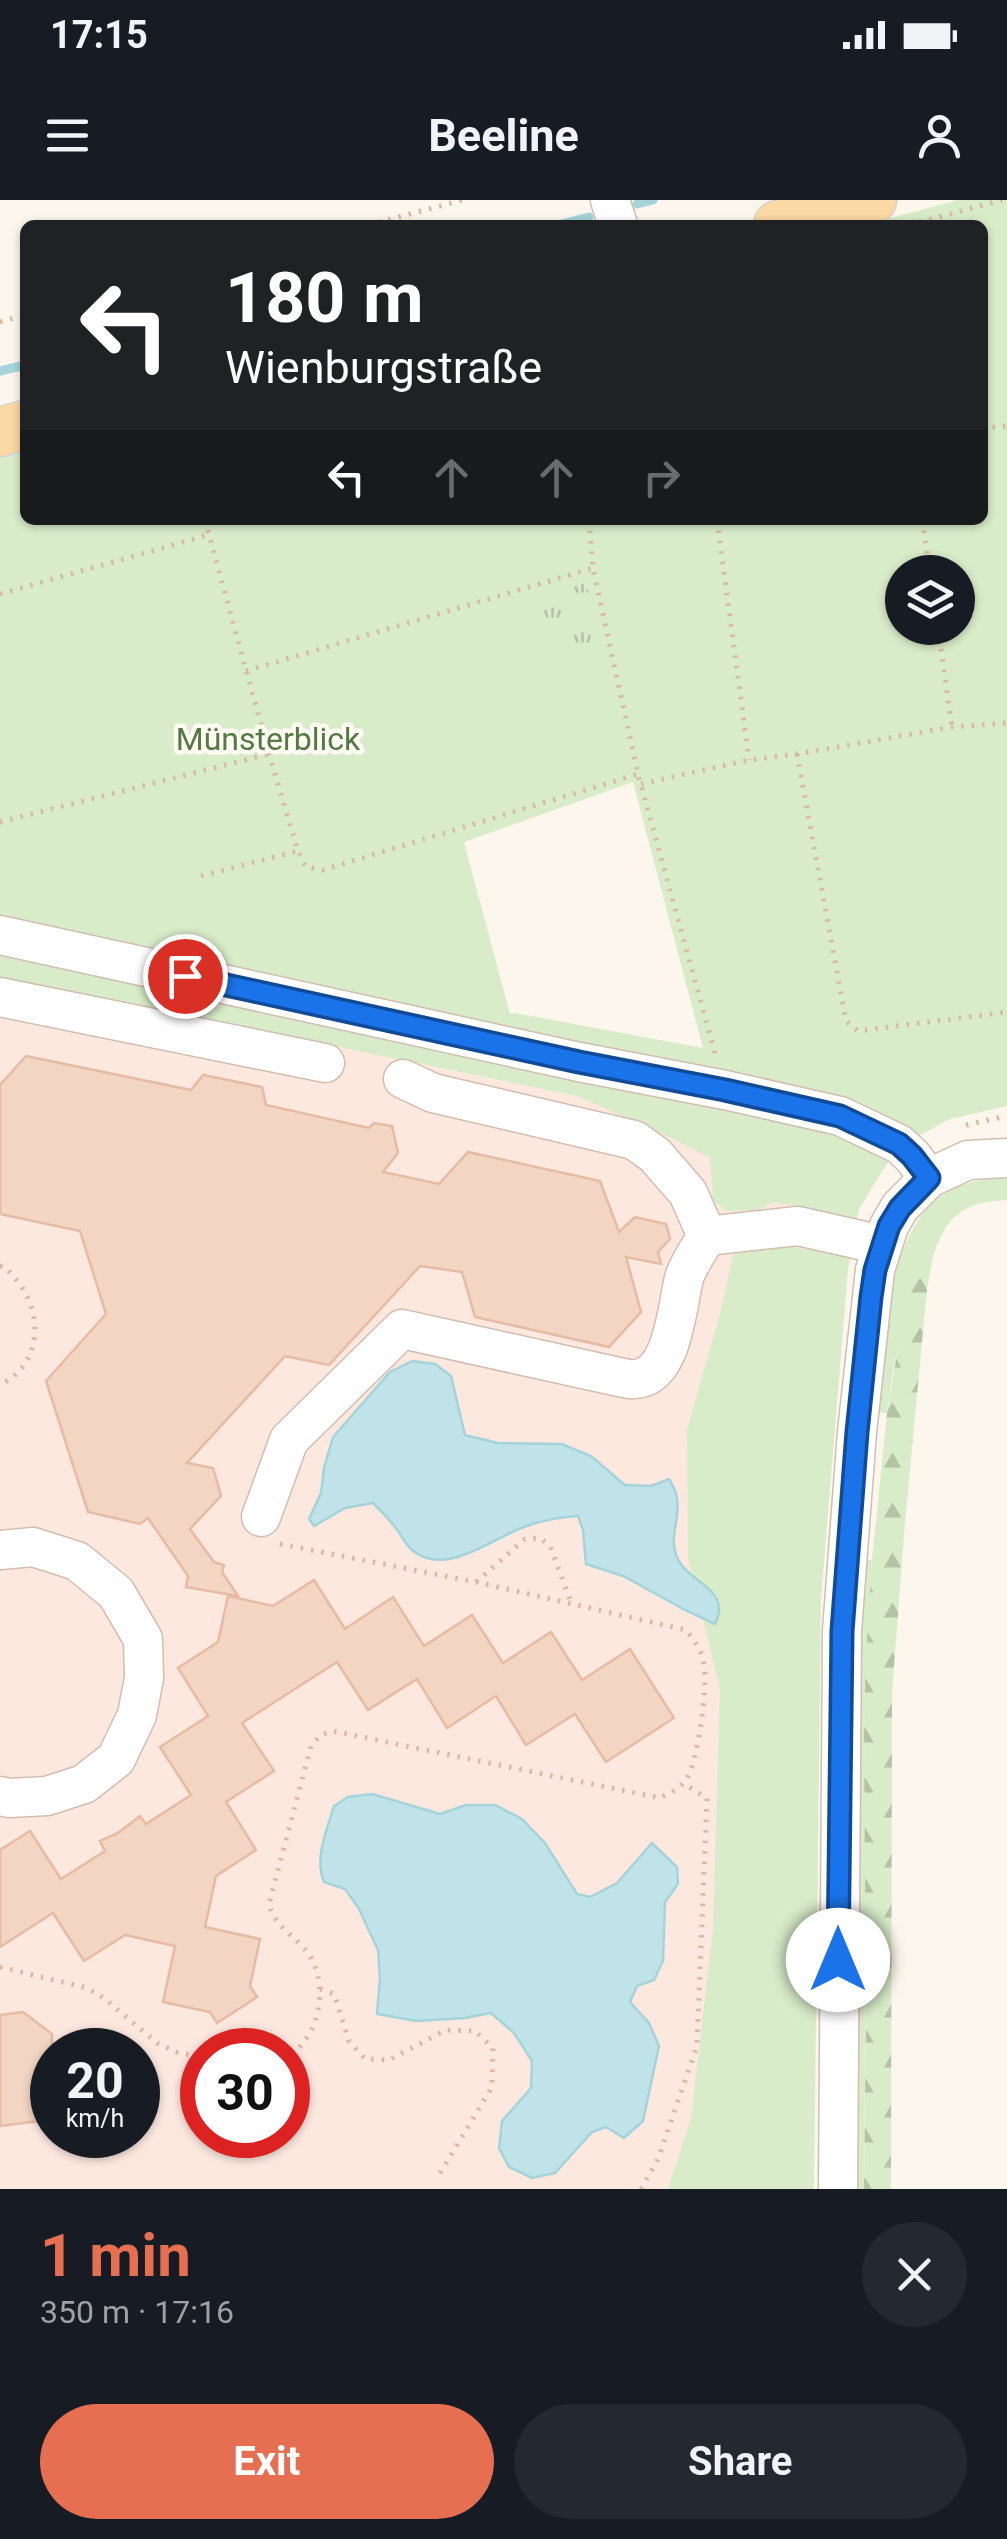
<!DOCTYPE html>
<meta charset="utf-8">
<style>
:root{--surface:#171b24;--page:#242831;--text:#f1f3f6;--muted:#9ea1a6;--accent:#e76f51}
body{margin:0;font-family:Roboto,sans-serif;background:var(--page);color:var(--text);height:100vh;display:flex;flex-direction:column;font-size:38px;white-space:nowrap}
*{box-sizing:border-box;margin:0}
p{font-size:32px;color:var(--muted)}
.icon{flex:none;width:55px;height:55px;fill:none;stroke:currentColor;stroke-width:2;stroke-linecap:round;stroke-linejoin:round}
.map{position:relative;height:1989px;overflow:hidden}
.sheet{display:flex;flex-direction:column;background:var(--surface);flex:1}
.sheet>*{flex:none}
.banner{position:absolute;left:20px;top:20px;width:968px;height:305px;border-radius:15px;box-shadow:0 2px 8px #0004;background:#202124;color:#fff;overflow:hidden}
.tools{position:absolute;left:885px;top:355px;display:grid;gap:20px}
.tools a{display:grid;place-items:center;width:90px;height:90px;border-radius:50%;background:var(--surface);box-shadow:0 2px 8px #0004;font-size:50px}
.speed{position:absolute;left:30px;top:1828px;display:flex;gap:20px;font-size:50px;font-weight:700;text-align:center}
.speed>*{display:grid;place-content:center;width:130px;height:130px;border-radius:50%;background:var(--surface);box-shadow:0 2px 8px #0004;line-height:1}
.speed small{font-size:25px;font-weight:400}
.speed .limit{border:15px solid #d22;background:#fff;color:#111}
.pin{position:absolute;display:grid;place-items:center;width:85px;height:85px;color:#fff;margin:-42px;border:5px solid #fff;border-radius:50%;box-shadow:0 2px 10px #0007}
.me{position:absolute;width:110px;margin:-55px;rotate:0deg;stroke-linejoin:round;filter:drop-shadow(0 0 8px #0008)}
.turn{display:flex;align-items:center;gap:35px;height:210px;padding:0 40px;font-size:45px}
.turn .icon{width:130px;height:130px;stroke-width:2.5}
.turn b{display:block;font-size:70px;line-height:85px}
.lanes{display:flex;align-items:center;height:95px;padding:0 40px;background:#0003;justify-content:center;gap:50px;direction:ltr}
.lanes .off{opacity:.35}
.round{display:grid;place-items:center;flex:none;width:105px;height:105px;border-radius:52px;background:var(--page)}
.overview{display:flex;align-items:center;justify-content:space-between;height:170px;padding:0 40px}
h1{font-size:60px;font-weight:700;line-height:75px;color:var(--accent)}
.cta{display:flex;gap:20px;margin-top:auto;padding:20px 40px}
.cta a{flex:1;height:115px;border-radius:60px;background:var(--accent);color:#fff;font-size:40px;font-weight:700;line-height:115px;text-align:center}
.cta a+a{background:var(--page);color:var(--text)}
.status{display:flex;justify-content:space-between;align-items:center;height:70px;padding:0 50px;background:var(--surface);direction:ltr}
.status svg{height:28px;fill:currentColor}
header{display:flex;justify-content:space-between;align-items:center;height:130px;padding:0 40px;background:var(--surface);font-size:45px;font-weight:700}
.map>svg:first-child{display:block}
.commercial{fill:#fde8e0;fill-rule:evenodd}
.green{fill:#d8ecc9;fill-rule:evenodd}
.forest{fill:url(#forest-firs)}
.park{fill:url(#park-tufts)}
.water{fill:#bfe3e8;stroke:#a5d3da;stroke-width:2.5}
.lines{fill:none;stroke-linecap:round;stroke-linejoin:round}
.stream{stroke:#a5d3da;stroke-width:9}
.building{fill:#f3d5c3;stroke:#e6bba3;stroke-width:2.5}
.minor-casing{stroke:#d1beb0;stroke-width:41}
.major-casing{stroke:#dad1cd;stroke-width:51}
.path{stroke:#d9b8a5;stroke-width:5;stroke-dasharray:2.5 8;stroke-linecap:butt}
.minor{stroke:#fff;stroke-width:38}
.major{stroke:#fbd9a5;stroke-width:48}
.route-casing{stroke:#114b97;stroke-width:25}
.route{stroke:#1a73e8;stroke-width:18}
.labels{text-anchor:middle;stroke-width:9;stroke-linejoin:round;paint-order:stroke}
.park-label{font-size:32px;fill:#537a41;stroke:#fffaf3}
</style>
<div class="status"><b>17:15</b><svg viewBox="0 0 49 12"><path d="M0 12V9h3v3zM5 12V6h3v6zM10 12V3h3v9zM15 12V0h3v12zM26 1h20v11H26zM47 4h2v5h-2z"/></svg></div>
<header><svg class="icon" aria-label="menu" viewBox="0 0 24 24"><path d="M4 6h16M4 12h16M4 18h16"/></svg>Beeline<svg class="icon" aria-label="person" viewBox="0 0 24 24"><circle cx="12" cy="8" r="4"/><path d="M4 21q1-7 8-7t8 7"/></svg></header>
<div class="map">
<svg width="1007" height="1989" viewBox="0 0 1007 1989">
<defs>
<pattern id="forest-firs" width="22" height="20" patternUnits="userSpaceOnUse" patternTransform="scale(2.5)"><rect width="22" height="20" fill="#d8ecc9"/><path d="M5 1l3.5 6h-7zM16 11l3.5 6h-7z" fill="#b4c2a5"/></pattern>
<pattern id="park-tufts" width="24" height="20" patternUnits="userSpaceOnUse" patternTransform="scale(2.5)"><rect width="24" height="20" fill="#d8ecc9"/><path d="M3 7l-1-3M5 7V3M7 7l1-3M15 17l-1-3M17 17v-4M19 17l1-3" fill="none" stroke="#b4c2a5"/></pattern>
</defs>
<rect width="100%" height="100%" fill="#fdf6ec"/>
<path class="commercial" d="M0,778l811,166 -16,857 -16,188h-779zM52,1850h86v85h-86zM202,1850h86v85h-86z"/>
<g class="green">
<path d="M958,0h49v906l-57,13 -35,19 -83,-7 58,28 -31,50 -11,60 -27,330 -7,590h-146l23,-71 22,-190 7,-239 -32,-131 -1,-128 34,-120 13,-59 50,-6 25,5 1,-42 -37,-6 -14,8 -33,1 -13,-11 -3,-42 -45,-23 -88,-39 -577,-118v-523l25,-6v71h957v-295h-117zM902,372h56v56h-56zM633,582l70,266 -188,-35 -5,1 -46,-172z"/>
<path d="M992,978l15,1v21c-44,2 -60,15 -74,56l-14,-6 -27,126 -5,37 -11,-1c7,-63 9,-175 65,-216 15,-11 33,-15 51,-18z"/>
<polygon points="863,1360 872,1360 864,1530 867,1653 864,1989 854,1989 855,1510"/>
</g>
<polygon class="forest" points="919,1049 933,1056 927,1089 905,1322 892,1493 891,1989 864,1989 866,1815 864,1530 866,1459 872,1360 887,1213 901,1130"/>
<polygon class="park" points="586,383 602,441 539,459 523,401"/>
<g class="water">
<path d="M412,1161l23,3 16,12 14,59 33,8 64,1 29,12 34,29 26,1 18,-7c3,5 6,10 7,15 7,23 -11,45 4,69 15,22 51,28 35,61l-30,-14 -62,-34 -37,-12 -3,-34 -5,-14c-20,1 -35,4 -54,11 -32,11 -77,50 -111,24 -8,-6 -12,-17 -19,-25 -6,-8 -14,-16 -21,-23l-28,5 -31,18 -5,-7 12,-26 3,-25 9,-31 57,-65z"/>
<path d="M372,1594l68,20 26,-9h29l27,14 23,24 32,51 13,3 27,-14 35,-40 25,24 1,17 -13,18 -2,59 -9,19 -17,6 -7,16 19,21 10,23 -16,75 -19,17 -18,-11 -14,5 -37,41 -23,5 -23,-11 -10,-19 3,-27 29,-33 1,-27 -18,-28 -23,-20 -26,5 -49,3 -39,-7 3,-36 -2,-28 -19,-41 -14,-20 -21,-7c-10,-24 3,-52 10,-76l14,-9z"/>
</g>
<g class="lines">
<g class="stream">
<polyline points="637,4 653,0"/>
<polyline points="558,25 589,17"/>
<polyline points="0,171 25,165"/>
</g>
</g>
<g class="building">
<polygon points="26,856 191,890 203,875 262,887 266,905 369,928 374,923 392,926 398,953 383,972 439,984 468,952 600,981 619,1032 635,1017 666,1024 670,1039 658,1052 661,1064 626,1057 641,1112 609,1147 475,1117 462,1072 420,1066 329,1165 285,1156 187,1263 213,1268 221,1296 190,1329 214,1362 224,1365 222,1372 238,1396 186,1387 188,1376 148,1318 140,1324 88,1312 46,1181 106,1114 80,1031 0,1014 0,885"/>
<polygon points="314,1380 345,1429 393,1397 424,1446 472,1415 503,1463 551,1432 582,1480 630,1449 674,1518 606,1562 575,1514 526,1545 496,1496 447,1528 417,1479 368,1510 337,1462 242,1523 274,1571 226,1602 256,1650 216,1676 205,1727 260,1739 250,1786 257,1797 217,1823 210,1812 163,1802 175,1746 125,1735 84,1761 53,1713 0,1747 0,1650 30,1631 61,1679 105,1651 100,1641 118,1633 140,1616 146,1624 191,1595 160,1547 208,1516 178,1468 218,1442 228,1396 273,1406"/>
<polygon points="23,1812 52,1834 52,1902 39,1921 0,1926 0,1815"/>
</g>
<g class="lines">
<defs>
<g id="minor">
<polyline points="610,0 618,25"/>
<polyline points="0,735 579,862 725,890 840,916 899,944 912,956 929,978"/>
<polyline points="0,797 325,863"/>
<polyline points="707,1036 798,1026 882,1045"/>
<path d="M261,1317l28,-77 113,-111 217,48c5,1 11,3 16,2 38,-2 42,-72 49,-101 5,-15 15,-29 23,-42l-19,-43 -33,-38 -21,-15 -201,-47 -30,-14"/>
<polyline points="0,1350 33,1347 77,1361 116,1393 143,1439 144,1478 137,1515 116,1559 84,1584 47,1596 9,1598 0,1596"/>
<polyline points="838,1989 842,1431 857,1232 875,1070 889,1026 900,1007 929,978 968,960 1007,958"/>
</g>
<g id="major">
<polyline points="778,25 872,0"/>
<polyline points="0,232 25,225"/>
</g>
</defs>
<use href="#minor" class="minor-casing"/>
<use href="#major" class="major-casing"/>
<g class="path">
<polyline points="368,25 463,0"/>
<polyline points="909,25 1002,0"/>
<polyline points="0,122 25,115"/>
<polyline points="982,228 1007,226"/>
<polyline points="205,320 269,554 298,651 306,667 323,670 638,574"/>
<polyline points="589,320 593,368 638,574 716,857"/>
<polyline points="717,320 749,560"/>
<polyline points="922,320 930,372"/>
<polyline points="0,394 208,335"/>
<polyline points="938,428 952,527"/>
<polyline points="246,471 593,368"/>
<polyline points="797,554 846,821 858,831 1007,812"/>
<polyline points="641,584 749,560 797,554 952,527 1007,523"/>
<polyline points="0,622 269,554"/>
<polyline points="201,676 298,651"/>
<polyline points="966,925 1007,916"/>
<path d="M0,1066l5,1c5,6 12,12 16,19 23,33 18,82 -21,98"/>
<path d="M280,1344l196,38 210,48c8,10 16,21 18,34 4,22 -6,98 -18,116 -6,8 -17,13 -26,18l-327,-67 -12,4 -10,11 -42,158c5,20 20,28 34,43 20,22 21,55 9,82 -6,12 -16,22 -24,32"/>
<polyline points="476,1382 525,1339 540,1338 550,1346 571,1402"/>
<polyline points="0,1767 87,1788 104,1798 157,1843 176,1852 202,1857"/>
<polyline points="320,1789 334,1794 349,1841 365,1859 389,1860 446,1830 475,1831 493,1848 492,1887 436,1980"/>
<polyline points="641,1989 658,1959 697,1846 707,1598 684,1584"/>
</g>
<use href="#minor" class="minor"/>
<use href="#major" class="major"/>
</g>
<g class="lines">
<defs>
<polyline id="route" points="185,776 579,862 725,890 840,916 899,944 912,956 929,978 900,1008 889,1026 875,1070 871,1097 857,1232 842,1431 838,1760"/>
</defs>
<use href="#route" class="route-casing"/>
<use href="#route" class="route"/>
</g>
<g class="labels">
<g class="park-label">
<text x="268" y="550">Münsterblick</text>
</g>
</g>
</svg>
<div class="tools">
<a><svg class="icon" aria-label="layers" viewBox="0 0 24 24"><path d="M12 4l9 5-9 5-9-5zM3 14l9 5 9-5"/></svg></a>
</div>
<div class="speed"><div>20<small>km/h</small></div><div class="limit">30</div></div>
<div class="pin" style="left:185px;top:776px;background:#d93025"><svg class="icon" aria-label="arrive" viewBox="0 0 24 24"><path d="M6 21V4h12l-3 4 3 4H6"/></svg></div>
<svg class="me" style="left:838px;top:1760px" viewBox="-20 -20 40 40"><circle r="19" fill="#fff"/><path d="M0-13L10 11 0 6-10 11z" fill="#1a73e8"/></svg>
<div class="banner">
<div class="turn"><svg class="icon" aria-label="left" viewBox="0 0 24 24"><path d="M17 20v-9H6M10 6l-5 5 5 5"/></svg><div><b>180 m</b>Wienburgstraße</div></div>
<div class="lanes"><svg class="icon" aria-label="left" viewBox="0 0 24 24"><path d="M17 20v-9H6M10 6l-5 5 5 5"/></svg><svg class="icon off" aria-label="ahead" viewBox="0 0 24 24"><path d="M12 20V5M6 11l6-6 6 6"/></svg><svg class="icon off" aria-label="ahead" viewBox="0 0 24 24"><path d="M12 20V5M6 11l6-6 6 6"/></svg><svg class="icon off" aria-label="right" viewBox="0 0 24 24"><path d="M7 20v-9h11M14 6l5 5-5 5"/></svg></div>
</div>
</div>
<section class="sheet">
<div class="overview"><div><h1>1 min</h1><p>350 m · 17:16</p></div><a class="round"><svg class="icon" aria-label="close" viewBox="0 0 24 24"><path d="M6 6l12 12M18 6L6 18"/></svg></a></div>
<div class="cta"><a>Exit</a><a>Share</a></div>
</section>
